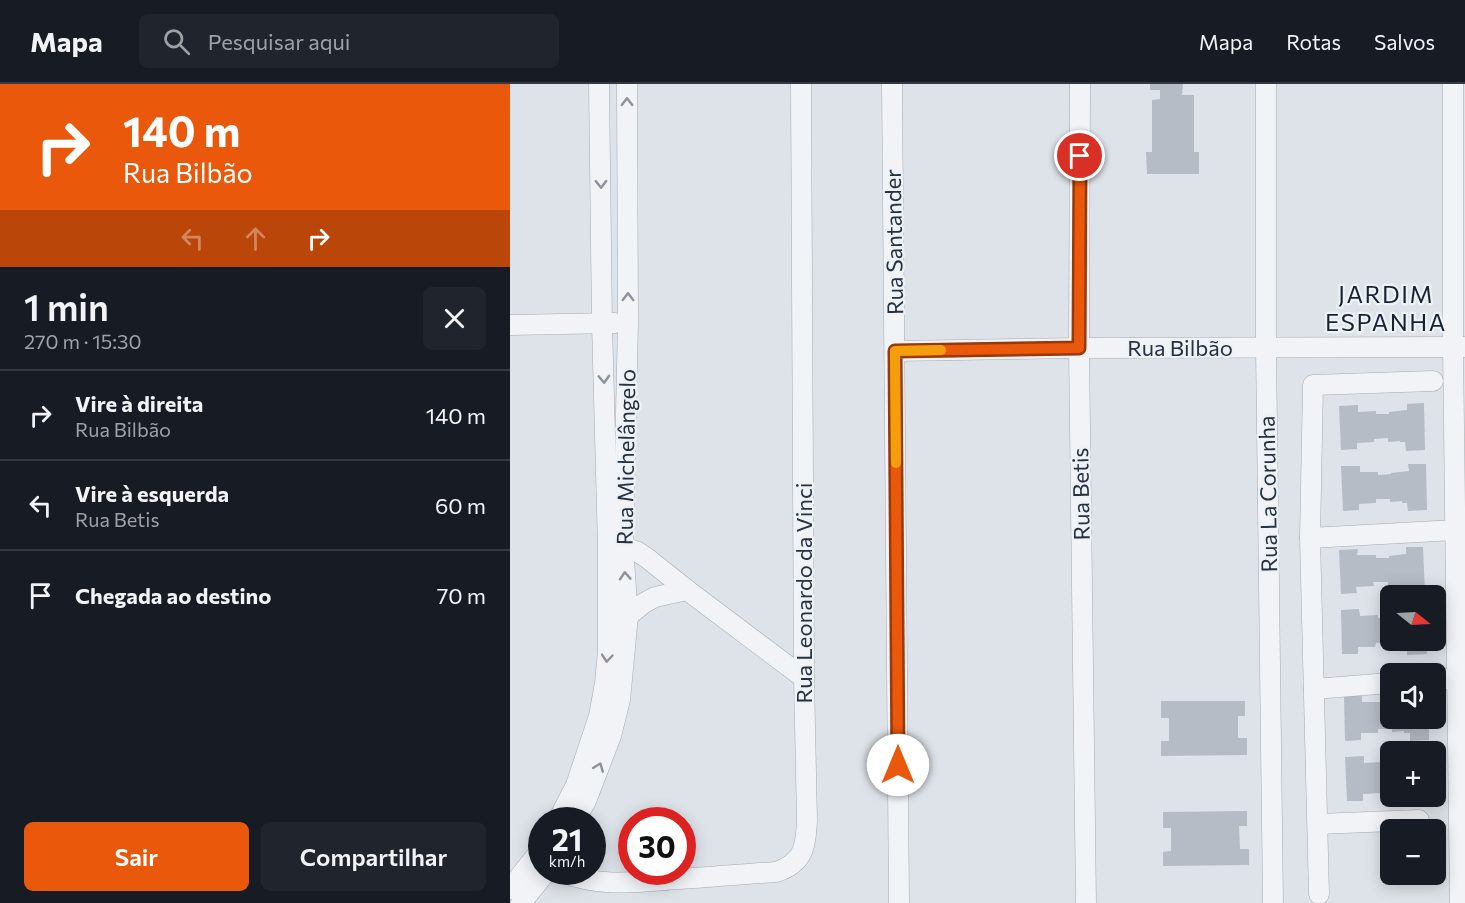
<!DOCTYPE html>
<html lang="pt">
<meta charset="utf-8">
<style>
:root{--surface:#171b24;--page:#20242c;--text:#f1f3f6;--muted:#9ea1a6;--line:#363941;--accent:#ea580c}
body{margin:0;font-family:Commissioner,sans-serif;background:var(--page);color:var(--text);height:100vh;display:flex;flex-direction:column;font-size:22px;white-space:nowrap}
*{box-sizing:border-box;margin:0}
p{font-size:20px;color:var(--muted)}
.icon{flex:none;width:33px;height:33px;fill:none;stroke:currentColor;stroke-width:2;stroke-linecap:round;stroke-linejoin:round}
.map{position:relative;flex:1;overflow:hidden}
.drawer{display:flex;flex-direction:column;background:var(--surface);width:510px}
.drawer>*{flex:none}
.guide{background:#ea580c;color:#fff;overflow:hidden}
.needle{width:39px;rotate:108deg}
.buttons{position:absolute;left:870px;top:501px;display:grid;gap:12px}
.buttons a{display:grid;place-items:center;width:66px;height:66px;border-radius:9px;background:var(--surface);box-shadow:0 3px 15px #0003;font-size:30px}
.speed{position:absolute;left:18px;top:723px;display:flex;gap:12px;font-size:30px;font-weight:700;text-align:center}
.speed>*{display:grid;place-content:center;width:78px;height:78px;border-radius:50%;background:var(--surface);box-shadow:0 3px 15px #0003;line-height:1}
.speed small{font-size:15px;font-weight:400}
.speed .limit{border:9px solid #d22;background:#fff;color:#111}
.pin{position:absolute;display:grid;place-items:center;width:51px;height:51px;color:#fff;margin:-26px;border:3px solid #fff;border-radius:50%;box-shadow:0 2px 6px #0007}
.me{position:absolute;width:66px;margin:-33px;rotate:0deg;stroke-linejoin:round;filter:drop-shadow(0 0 4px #0008)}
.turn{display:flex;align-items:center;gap:21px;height:126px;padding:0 24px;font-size:27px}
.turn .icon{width:78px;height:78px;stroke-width:2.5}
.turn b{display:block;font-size:42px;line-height:51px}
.lanes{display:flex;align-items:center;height:57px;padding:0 24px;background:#0003;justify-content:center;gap:30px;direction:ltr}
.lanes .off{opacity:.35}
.round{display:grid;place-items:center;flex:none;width:63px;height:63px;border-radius:9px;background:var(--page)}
.head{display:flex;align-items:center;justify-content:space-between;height:102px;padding:0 24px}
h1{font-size:36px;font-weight:600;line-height:45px}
.button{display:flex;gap:12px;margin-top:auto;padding:12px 24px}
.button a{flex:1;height:69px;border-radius:9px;background:var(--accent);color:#fff;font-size:24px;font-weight:600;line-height:69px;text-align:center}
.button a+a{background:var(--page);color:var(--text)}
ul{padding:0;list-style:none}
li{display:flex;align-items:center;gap:18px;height:90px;padding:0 24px;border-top:2px solid var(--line)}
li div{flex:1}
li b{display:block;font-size:22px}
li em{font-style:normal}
header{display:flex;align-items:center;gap:36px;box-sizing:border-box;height:84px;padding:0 30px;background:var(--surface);border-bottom:2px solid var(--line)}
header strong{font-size:28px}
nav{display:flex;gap:33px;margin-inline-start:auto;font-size:21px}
.search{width:420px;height:54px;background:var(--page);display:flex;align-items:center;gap:15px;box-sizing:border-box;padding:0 21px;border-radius:9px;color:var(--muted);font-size:22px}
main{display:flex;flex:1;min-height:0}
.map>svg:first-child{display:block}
.building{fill:#b5bcc6}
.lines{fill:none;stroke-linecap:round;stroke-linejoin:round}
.minor-casing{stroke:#a3aab3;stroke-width:21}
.minor{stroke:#f1f3f7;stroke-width:20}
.oneway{stroke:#8c929c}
.route-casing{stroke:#983908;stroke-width:15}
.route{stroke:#ea580c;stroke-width:10}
.slow{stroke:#f59e0b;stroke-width:10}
.labels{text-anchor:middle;stroke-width:4.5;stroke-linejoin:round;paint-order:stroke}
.street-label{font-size:22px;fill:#263141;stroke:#edf2f6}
.neighbourhood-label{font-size:24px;letter-spacing:1.5px;fill:#182232;stroke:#edf2f6}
</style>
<header>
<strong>Mapa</strong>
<div class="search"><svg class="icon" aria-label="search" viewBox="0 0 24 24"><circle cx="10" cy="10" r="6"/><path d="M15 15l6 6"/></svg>Pesquisar aqui</div>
<nav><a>Mapa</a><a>Rotas</a><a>Salvos</a></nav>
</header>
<main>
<section class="drawer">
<div class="guide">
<div class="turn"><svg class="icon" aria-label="right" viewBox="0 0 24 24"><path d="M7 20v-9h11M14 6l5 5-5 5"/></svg><div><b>140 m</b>Rua Bilbão</div></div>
<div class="lanes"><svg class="icon off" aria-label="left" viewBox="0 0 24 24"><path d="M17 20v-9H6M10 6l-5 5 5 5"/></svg><svg class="icon off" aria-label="ahead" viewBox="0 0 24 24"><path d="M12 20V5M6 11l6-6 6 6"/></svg><svg class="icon" aria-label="right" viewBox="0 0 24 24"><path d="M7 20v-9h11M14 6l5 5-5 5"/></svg></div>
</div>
<div class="head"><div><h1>1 min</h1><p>270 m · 15:30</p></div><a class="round"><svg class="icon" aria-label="close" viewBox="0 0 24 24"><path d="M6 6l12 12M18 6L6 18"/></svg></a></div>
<ul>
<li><svg class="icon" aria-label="right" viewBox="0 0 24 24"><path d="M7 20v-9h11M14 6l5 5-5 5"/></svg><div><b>Vire à direita</b><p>Rua Bilbão</p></div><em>140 m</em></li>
<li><svg class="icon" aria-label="left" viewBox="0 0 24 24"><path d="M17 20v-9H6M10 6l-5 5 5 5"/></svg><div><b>Vire à esquerda</b><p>Rua Betis</p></div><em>60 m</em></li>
<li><svg class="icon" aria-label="arrive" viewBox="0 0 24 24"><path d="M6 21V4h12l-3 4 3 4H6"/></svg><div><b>Chegada ao destino</b></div><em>70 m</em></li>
</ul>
<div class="button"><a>Sair</a><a>Compartilhar</a></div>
</section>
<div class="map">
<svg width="955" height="819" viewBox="0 0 955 819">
<rect width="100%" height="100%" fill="#dee3e9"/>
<g class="building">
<polygon points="640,0 673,0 672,11 684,11 684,68 689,68 689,90 637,90 636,68 642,68 642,16 650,15 650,6 640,6"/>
<polygon points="914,319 915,366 896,367 895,358 890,358 890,357 878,358 878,354 864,355 864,358 847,359 847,365 831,366 829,322 848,321 848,328 866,327 866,330 879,330 879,328 897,326 897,320"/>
<polygon points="898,380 916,380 917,426 898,427 897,419 892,419 892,417 880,418 880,415 866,415 866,419 849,420 849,426 833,427 831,382 850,382 850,388 868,388 868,391 881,390 881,389 899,387"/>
<polygon points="896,463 913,463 915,510 895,510 895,502 878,501 878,498 863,498 864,502 846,503 847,509 831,510 829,466 848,465 847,471 866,471 866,474 879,474 879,472 896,470"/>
<polygon points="849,525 850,532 868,531 868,534 880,534 880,556 916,556 917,570 897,571 897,562 880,561 880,558 866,559 865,563 848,563 848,570 832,570 831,526"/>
<polygon points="834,612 852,612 852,618 870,618 870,621 880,620 880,634 919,634 919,656 900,657 900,649 894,649 894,647 882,648 882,645 868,645 868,649 851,649 851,656 835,657"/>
<polygon points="651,617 735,617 735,632 728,632 728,654 737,654 737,671 651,672 651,657 659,657 659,634 651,634"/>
<polygon points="854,672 854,679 872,678 872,681 880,681 880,705 870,706 870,709 853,710 853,717 837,717 835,673"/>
<rect x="902" y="712" width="19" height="5"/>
<polygon points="737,727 737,742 729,742 730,765 739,765 739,781 653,782 653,768 661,767 661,744 653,744 653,728"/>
</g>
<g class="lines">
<defs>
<g id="minor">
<polyline points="382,0 389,819"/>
<polyline points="570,0 569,264 576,819"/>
<polyline points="756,0 756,264 763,819"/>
<polyline points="943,0 943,264 950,819"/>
<polyline points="0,241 105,239"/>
<polyline points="385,267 569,264 955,263"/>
<polyline points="923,297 803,301 800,454 945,446"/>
<polyline points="800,454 809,810"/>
<polyline points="103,463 113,463 128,468 137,474 177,506 294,594"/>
<polyline points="118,532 134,519 145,513 177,506"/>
<polyline points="926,596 947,594"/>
<polyline points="804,605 880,599"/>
<polyline points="48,736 66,701 89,632 95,599 98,567 98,463 92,239 89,0"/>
<polyline points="65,736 76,717 101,652 110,616 118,532 113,463 118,239 117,0"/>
<polyline points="808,740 909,736"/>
<path d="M52,788c39,16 75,10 116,7 33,-2 65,-5 98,-7 28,-9 30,-26 31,-52l-3,-142 -3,-594"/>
<polyline points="0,805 26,772 32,764"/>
<polyline points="11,819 36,788"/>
</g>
</defs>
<use href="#minor" class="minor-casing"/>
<use href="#minor" class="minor"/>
</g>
<defs><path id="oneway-chevron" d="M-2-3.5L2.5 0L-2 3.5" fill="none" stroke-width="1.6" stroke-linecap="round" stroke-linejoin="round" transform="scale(1.5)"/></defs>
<g class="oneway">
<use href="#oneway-chevron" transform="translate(117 18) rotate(-90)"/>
<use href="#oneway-chevron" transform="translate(91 100) rotate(89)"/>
<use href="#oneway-chevron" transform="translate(118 213) rotate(-90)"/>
<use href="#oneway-chevron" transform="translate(94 295) rotate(88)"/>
<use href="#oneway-chevron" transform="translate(115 492) rotate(-94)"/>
<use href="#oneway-chevron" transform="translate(97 574) rotate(95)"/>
<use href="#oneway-chevron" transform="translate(89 683) rotate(-69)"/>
</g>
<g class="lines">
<defs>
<polyline id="route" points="388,681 385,267 569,264 570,72"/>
</defs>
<use href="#route" class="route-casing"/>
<use href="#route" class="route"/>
<polyline class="slow" points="386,379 385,267 431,266"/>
</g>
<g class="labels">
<g class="street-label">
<text transform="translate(384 158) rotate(-91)" y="8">Rua Santander</text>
<text x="670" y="272">Rua Bilbão</text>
<text transform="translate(116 373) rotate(-89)" y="8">Rua Michelângelo</text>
<text transform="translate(571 410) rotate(-91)" y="8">Rua Betis</text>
<text transform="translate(758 410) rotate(-91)" y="8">Rua La Corunha</text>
<text transform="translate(294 509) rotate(-90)" y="8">Rua Leonardo da Vinci</text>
</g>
<g class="neighbourhood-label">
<text x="876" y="219">JARDIM<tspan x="876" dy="28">ESPANHA</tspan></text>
</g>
</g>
</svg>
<div class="buttons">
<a><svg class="needle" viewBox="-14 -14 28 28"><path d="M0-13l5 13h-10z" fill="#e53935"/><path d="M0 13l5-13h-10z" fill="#9ea1a6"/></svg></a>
<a><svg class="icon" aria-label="sound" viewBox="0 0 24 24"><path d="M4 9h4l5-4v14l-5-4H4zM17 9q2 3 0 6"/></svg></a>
<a>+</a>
<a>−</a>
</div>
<div class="speed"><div>21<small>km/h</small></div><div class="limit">30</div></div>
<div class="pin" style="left:570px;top:72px;background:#d93025"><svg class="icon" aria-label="arrive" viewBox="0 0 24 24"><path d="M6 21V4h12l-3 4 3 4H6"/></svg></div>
<svg class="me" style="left:388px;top:681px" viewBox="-20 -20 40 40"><circle r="19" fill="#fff"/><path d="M0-13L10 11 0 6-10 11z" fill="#ea580c"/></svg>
</div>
</main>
